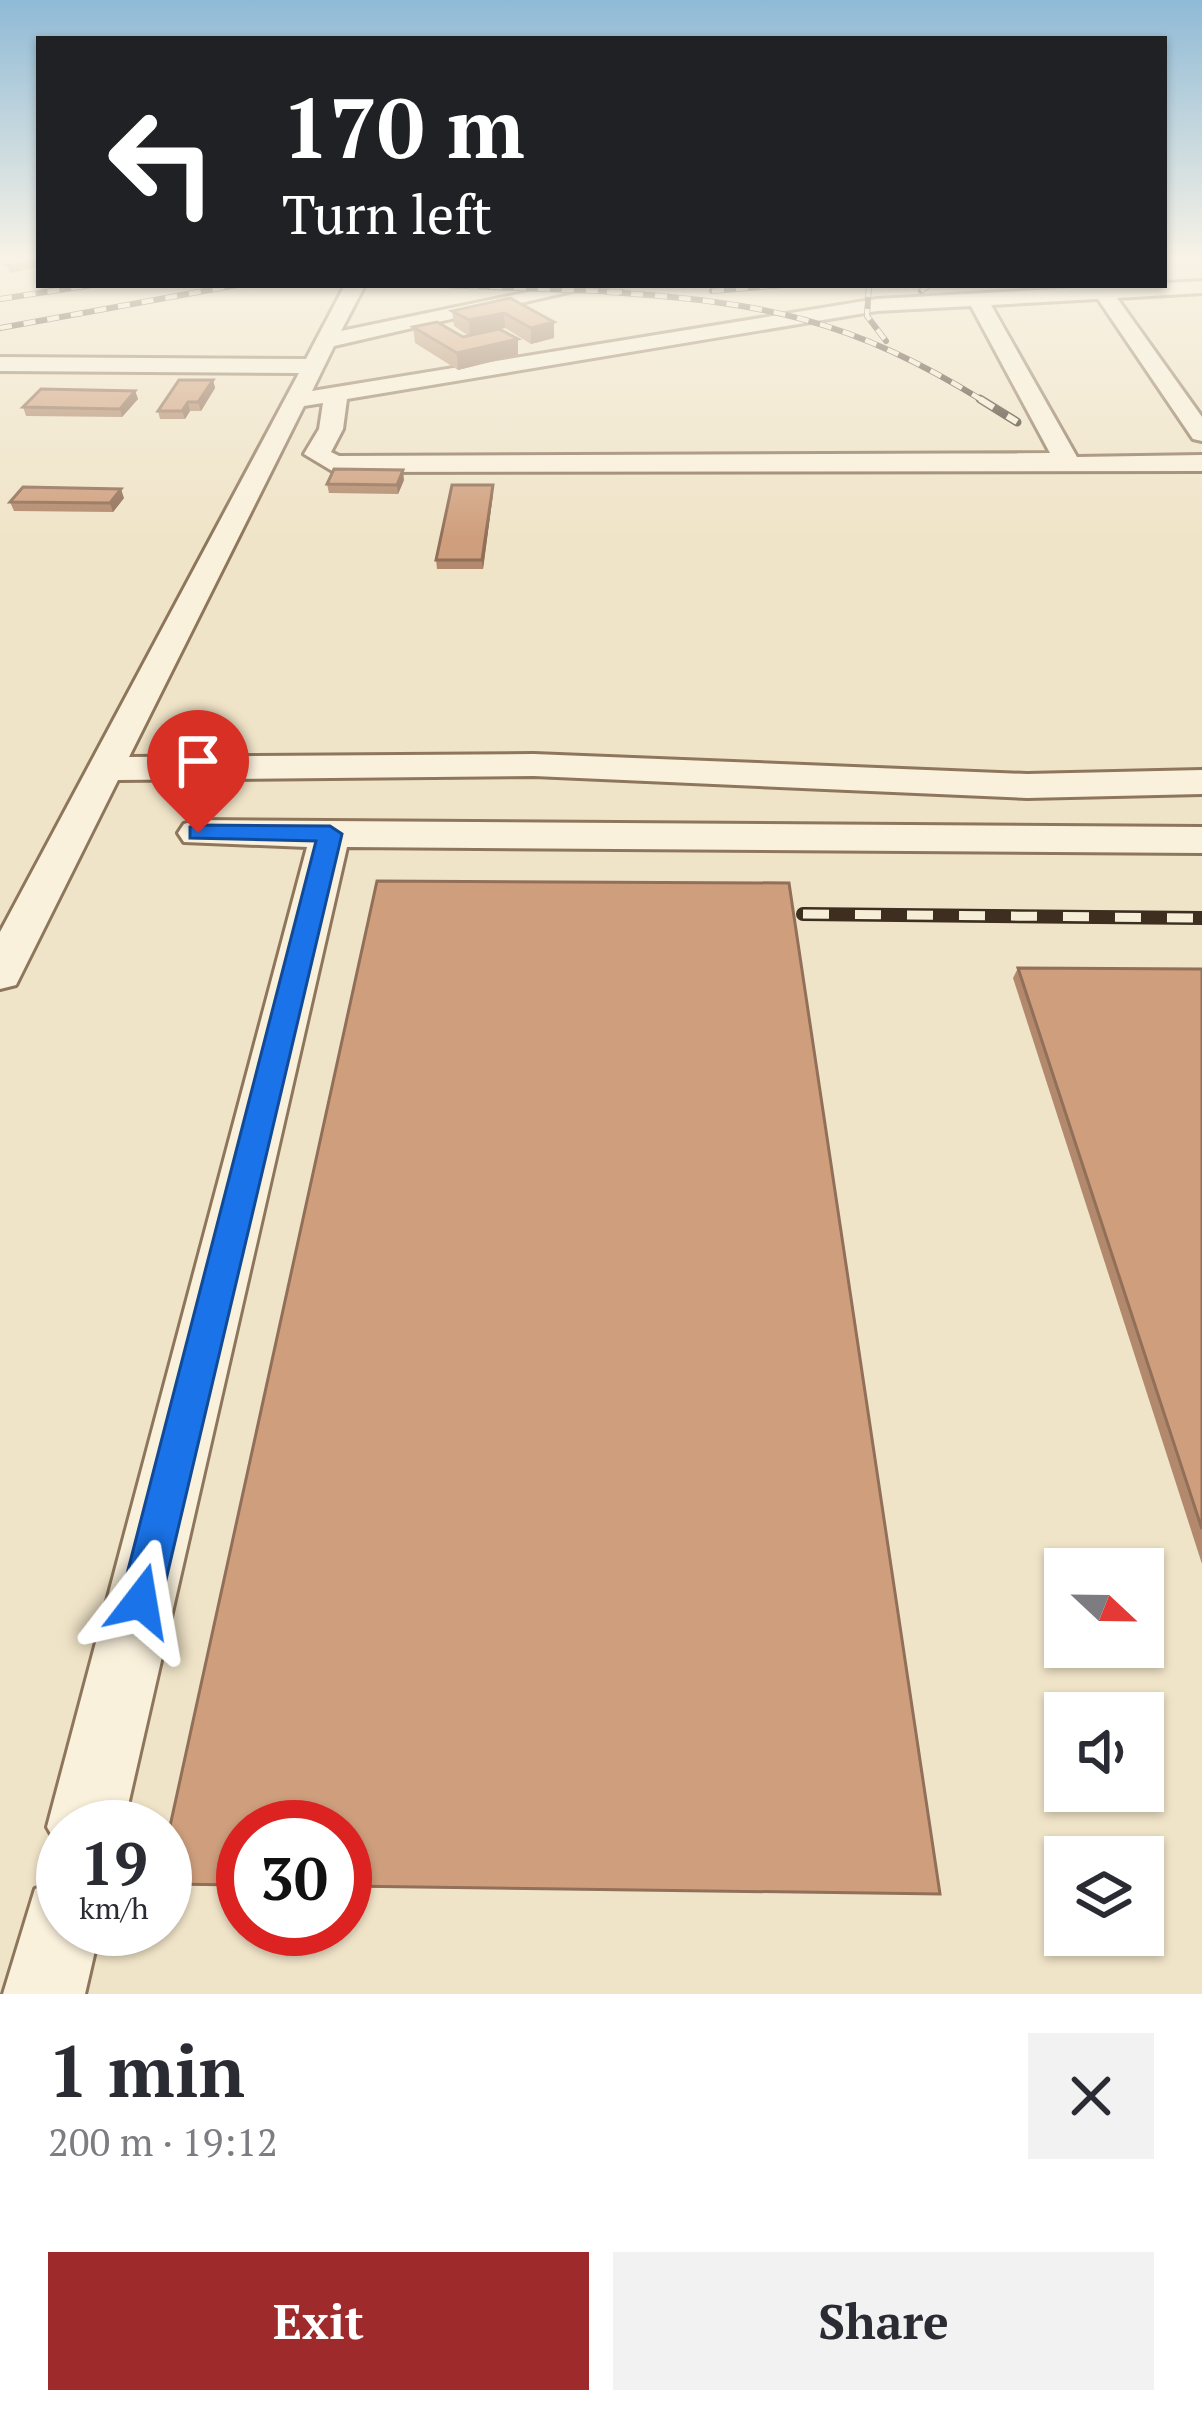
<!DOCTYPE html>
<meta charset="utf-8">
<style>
:root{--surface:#fff;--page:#f2f2f3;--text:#2b2b33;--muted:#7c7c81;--accent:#9e2a2b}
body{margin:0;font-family:"PT Serif",serif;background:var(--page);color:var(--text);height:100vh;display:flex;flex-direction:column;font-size:45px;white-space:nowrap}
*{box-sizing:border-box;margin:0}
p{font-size:39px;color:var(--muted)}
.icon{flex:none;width:66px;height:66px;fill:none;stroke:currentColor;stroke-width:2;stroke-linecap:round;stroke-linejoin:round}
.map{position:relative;height:1994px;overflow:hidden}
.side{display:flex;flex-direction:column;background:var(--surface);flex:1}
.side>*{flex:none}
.banner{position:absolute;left:36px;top:36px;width:1131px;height:252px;border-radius:0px;box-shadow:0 3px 9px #0004;background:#202124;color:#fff;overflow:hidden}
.needle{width:78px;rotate:112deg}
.buttons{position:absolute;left:1044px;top:1548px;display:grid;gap:24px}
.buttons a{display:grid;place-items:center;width:120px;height:120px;border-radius:0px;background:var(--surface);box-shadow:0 3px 9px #0004;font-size:60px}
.speed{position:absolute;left:36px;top:1800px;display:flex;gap:24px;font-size:60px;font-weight:700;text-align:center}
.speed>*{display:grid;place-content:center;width:156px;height:156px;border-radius:50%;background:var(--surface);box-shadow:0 3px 9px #0004;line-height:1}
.speed small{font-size:30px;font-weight:400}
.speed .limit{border:18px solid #d22;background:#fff;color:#111}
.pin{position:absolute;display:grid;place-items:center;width:102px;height:102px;color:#fff;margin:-123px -51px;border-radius:50% 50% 50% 0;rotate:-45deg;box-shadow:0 0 12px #0007}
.pin .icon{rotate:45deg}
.me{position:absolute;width:132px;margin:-66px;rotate:14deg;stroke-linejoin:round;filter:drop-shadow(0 0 9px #0008)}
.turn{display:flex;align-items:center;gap:42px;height:252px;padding:0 48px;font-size:54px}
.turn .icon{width:156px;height:156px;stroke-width:2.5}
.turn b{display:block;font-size:84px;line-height:102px}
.round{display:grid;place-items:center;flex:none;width:126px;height:126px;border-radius:0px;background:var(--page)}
.summary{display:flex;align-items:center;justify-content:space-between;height:204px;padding:0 48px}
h1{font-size:72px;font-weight:600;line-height:90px}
.cta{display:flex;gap:24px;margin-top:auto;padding:24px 48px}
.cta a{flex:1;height:138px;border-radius:0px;background:var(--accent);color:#fff;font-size:48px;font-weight:600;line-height:138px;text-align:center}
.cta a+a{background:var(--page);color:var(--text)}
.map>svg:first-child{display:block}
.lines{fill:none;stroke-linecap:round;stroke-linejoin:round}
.minor-casing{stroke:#8d765c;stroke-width:6}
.minor{fill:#faf1dc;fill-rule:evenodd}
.rail-far2-casing{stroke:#3d2e20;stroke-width:6}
.rail-far1-casing{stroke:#3d2e20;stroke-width:9}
.rail-casing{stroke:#3d2e20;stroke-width:14}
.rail-far2{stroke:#f7eed8;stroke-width:4.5;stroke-dasharray:12;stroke-linecap:butt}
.rail-far1{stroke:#f7eed8;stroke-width:6;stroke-dasharray:16;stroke-linecap:butt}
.rail{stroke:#f7eed8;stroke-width:9;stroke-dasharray:26;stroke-linecap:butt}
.wall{fill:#b2896c}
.shaded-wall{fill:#916f58}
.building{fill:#cf9f7d;stroke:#916f58;stroke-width:3}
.route{fill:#1a73e8;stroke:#114b97;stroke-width:3}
</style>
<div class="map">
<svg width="1202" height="1994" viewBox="0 0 1202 1994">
<rect width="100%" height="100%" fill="#f0e4c8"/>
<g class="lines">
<defs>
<g id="minor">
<path d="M1202,281v12l-85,5 85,119v24l-9,-2 -95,-140 -107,6 86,152 125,-2v16l-868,1 -30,-18 15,-25 4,-26 -19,3 -175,351 405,-3 493,20 175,-4v24l-175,4 -493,-22 -416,4 -102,205 -16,4v-57l299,-559 -299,-2v-14l306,2 39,-74h20l-24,46 221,-46h37l-265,61 -22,45 565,-92zM971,306l79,147 -711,3 -8,-4 12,-23 4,-30 530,-88z"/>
<polygon points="198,820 1202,827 1202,853 347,847 123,1827 63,1827 63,1855 47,1827 307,847 184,842 178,833 184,824"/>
<polygon points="63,1878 63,1929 100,1929 85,1994 3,1994 35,1889"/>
</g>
</defs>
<use href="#minor" class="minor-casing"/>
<use href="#minor" class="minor"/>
<defs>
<g id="rail-far2">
<polyline points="442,285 622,292"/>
<polyline points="869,285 867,316 886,341"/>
<polyline points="712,291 784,285"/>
<polyline points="921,291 929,285"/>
<path d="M607,292c156,10 244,27 378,110"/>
<polyline points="0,299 92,285"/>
<polyline points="0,328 237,285"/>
</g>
<polyline id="rail-far1" points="980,399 1017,422"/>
<polyline id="rail" points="803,914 1202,918"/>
</defs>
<use href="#rail-far2" class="rail-far2-casing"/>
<use href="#rail-far1" class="rail-far1-casing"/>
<use href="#rail" class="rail-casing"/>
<use href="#rail-far2" class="rail-far2"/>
<use href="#rail-far1" class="rail-far1"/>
<use href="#rail" class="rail"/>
</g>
<g class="wall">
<polygon points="510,298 554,338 531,344 505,328 500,329 518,355 458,370 415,343 413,327 463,337 469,336 454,326 452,311"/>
<polygon points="213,380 215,388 201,411 190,411 185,419 160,419 158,411"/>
<polygon points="135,391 138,399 122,417 26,416 23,407"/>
<polygon points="404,480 398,494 329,493 327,484"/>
<polygon points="493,485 493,494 483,569 437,569 436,560"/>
<polygon points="124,498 113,512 14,511 10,502"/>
<polygon points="1018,968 1202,969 1202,1564 1013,978"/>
</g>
<g class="shaded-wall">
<polygon points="39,259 39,267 10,273 7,266"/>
<polygon points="504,313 505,328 470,336 469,320"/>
<polygon points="554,322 554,338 531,344 531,328"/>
<polygon points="518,339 518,355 458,370 457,353"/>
<polygon points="213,380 215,388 201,411 198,402"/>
<polygon points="135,391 138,399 122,417 120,409"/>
<polygon points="188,402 190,411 185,419 182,411"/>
<polygon points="403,470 404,480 398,494 397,485"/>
<polygon points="493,485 493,494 483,569 482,560"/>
<polygon points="121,489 124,498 113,512 110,503"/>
</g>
<g class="building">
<polygon points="4,259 37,259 7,266 0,262 0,260"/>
<polygon points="510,298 554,322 531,328 504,313 469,320 452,311"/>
<polygon points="437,322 463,337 499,329 518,339 457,353 413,327"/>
<polygon points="179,380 213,380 198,402 188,402 182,411 158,411"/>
<polygon points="41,389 135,391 120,409 23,407"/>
<polygon points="334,469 403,470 397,485 327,484"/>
<polygon points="452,485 493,485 482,560 436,560"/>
<polygon points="23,487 121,489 110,503 10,502"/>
<polygon points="377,881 789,883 940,1894 345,1886 345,1827 243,1827 243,1885 165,1884 165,1849"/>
<polygon points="1018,968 1202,969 1202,1529"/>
</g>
<linearGradient id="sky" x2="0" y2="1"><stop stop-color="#8fbad6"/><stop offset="0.48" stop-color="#f8f3e6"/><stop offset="1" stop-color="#f8f3e6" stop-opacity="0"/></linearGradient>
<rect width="1202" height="538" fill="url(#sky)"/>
<polygon class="route" points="198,825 330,826 342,834 161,1601 155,1615 141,1621 126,1615 120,1601 316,841 190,838 190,827"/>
</svg>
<div class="buttons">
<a><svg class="needle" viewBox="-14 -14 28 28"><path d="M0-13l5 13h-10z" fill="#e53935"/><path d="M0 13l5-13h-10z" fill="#7c7c81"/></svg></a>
<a><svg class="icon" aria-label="sound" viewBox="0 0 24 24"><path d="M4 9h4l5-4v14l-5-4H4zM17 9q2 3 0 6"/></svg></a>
<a><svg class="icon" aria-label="layers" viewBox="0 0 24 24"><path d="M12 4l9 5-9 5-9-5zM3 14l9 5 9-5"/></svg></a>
</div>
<div class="speed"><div>19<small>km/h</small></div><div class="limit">30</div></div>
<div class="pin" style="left:198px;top:833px;background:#d93025"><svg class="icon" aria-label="arrive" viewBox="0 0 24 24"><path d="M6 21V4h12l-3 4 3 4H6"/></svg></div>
<svg class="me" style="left:141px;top:1601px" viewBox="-20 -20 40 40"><path d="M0-17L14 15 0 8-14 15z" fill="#1a73e8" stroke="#fff" stroke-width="4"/></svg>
<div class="banner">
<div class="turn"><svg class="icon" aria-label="left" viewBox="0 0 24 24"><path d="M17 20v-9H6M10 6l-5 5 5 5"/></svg><div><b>170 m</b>Turn left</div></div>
</div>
</div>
<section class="side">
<div class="summary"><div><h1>1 min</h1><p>200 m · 19:12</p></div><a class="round"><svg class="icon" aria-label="close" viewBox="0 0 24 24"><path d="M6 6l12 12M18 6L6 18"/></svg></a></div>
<div class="cta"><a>Exit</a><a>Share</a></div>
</section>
